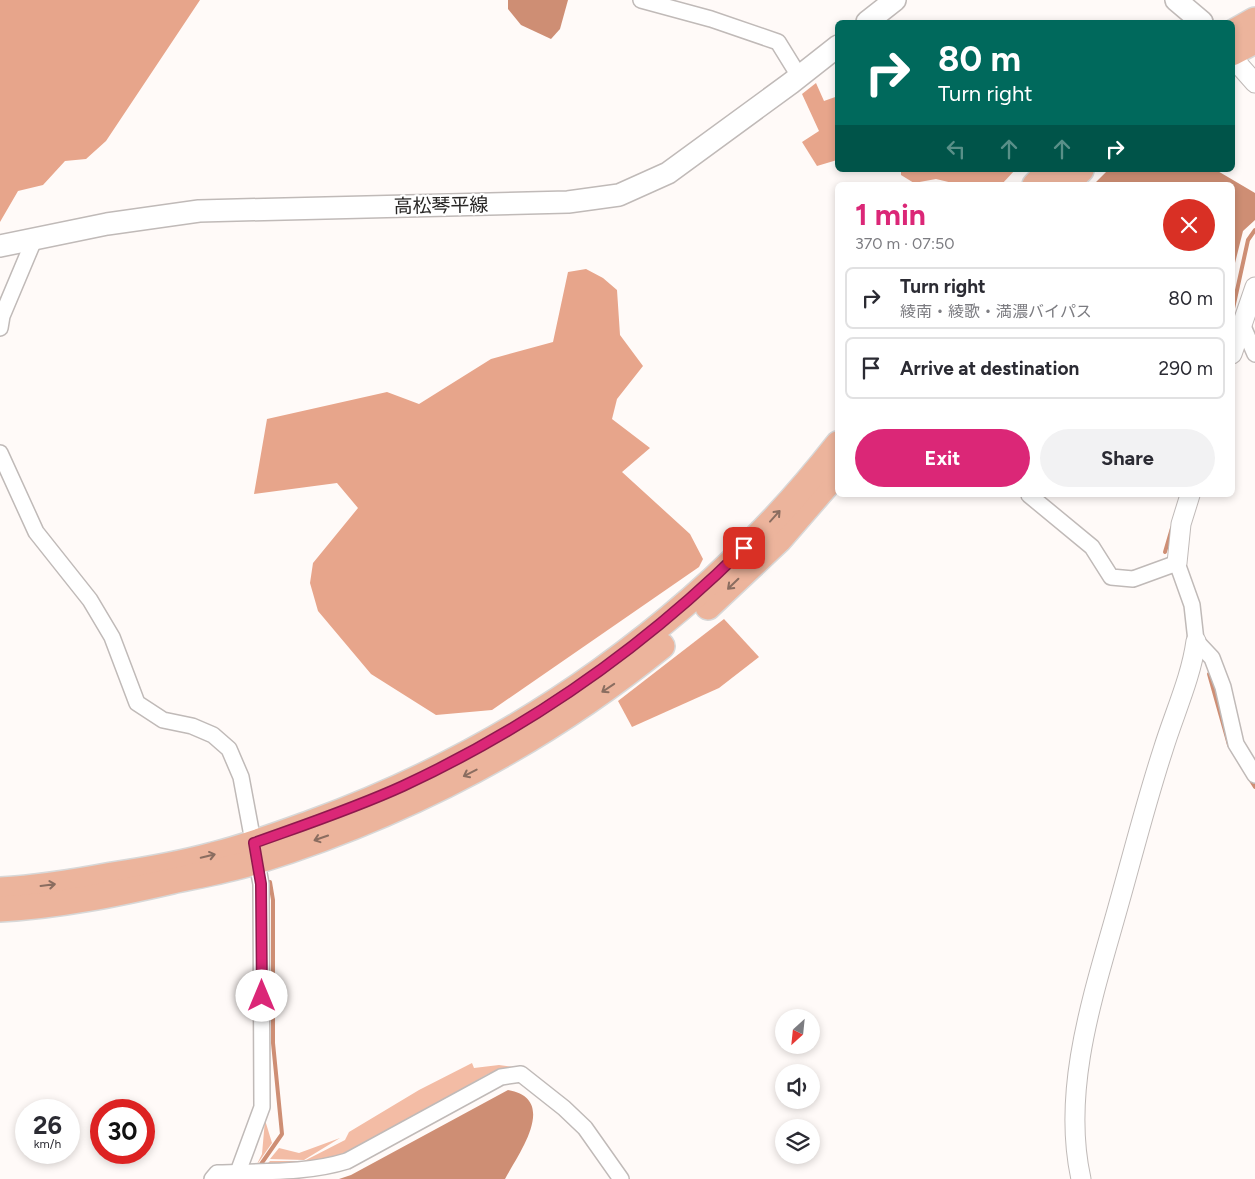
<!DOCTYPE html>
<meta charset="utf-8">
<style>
:root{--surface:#fff;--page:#f2f2f3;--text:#2b2b33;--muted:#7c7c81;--line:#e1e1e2;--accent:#db2777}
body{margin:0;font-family:Figtree,"Noto Sans JP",sans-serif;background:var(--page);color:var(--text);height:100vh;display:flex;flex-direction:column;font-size:19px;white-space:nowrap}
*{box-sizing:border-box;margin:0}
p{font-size:16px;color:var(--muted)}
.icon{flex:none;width:28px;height:28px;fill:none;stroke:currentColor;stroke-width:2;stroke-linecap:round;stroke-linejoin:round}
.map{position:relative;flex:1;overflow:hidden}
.panel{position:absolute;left:835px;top:182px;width:400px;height:315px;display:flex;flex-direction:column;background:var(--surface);border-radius:8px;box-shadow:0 2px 8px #0003}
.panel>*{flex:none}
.top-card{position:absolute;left:835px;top:20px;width:400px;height:152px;border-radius:8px;box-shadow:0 2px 8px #0003;background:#00695c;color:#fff;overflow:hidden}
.needle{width:32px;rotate:207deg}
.buttons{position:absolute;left:775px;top:1009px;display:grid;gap:10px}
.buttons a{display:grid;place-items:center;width:45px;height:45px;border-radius:50%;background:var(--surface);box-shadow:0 2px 8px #0003;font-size:25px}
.speed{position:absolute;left:15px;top:1099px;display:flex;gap:10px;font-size:25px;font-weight:700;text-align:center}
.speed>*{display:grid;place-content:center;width:65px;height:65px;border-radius:50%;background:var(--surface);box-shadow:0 2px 8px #0003;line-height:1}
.speed small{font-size:12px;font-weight:400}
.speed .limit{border:8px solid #d22;background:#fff;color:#111}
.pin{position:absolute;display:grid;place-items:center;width:42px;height:42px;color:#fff;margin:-21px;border-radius:10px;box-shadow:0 2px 8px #0006}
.me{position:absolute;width:55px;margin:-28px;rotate:0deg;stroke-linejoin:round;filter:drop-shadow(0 0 4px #0008)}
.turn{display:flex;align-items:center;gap:18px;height:105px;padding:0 20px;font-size:22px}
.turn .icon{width:65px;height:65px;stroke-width:2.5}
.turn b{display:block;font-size:35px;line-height:42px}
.lanes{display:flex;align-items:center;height:48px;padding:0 20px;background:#0003;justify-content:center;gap:25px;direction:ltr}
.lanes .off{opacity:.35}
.round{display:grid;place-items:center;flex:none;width:52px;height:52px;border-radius:26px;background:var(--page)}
.headline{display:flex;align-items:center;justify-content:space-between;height:85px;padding:0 20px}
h1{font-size:30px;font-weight:700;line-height:38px;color:var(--accent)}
.primary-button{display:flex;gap:10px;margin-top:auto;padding:10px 20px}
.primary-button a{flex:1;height:58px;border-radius:30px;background:var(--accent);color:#fff;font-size:20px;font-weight:700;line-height:58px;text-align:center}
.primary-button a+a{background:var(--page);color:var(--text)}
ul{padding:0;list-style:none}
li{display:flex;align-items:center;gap:15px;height:62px;margin:0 10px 8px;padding:0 10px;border:2px solid var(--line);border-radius:8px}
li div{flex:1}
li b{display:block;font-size:19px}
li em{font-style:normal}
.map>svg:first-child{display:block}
.green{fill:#f3bca5}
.forest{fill:#e7a58b}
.water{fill:#ce8e74}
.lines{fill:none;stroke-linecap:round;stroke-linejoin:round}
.stream{stroke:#ce8e74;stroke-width:4}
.minor-casing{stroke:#c0bab8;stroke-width:18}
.tertiary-casing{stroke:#c0bab8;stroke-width:21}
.secondary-casing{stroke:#c0bab8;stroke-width:24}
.trunk-casing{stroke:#d8d8d8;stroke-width:28}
.minor{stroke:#fff;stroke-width:15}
.tertiary{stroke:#fff;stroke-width:19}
.secondary{stroke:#fff;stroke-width:21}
.trunk{stroke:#ecb49c;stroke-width:25}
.oneway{stroke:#8a6d60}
.route-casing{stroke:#8e194d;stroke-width:12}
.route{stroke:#db2777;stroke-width:9}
.labels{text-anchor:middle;stroke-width:4.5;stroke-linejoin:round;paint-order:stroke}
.street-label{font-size:19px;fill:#282625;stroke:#fff}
</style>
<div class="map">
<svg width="1255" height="1179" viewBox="0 0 1255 1179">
<rect width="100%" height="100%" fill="#fffaf8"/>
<g class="green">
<polygon points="472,1063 474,1068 499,1065 514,1067 488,1074 350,1153 323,1163 265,1166 270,1161 304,1161 345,1140 349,1132 419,1090"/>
<polygon points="265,1120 272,1143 256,1166 262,1154"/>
<polygon points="340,1138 304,1160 270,1159 279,1148 299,1153"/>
</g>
<g class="forest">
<polygon points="0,0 200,0 106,141 86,159 65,161 43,185 18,191 0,222"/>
<polygon points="816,83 824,101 838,96 837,160 817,166 802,142 819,131 802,94"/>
<polygon points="901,170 1015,170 1001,185 961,185 936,179 914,183 901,175"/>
<polygon points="586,269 603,278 617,290 620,335 643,366 617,399 612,419 650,448 622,472 690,534 703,559 699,567 492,710 436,715 371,674 318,611 310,583 313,563 358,508 337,483 254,494 267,419 387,392 419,404 491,359 553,342 568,272"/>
<polygon points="724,619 759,657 719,688 632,727 618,701"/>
</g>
<g class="water">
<polygon points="508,0 568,0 560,29 551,39 521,25 508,9"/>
<polygon points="1108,170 1216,170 1255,193 1255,220 1243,231 1233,271 1232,185 1093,185"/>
<path d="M508,1090c51,9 11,63 -3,89h-166l12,-4z"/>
</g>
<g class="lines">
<g class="stream">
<polyline points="1232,313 1248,240 1255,230"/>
<polyline points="1165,552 1172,528"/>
<polyline points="1209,674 1229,745"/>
<polyline points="1250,779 1255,787"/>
<polyline points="259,1167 282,1134 273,1043 273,900 270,882"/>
</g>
<defs>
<g id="minor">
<polyline points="641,0 711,19 778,42 799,76"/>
<polyline points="1242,324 1255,354"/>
<polyline points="0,328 2,316 34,240"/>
<polyline points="0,453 36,532 90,600 112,637 137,703 163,720 192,726 213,735 229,749 241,777 261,884 262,1107 238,1172"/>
<polyline points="1029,495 1092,547 1111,577 1133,579 1177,563 1192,605 1196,641 1212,658 1223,687 1236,744 1255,775"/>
<path d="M212,1179l5,-6c43,-2 88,1 130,-12l154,-84 20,-3 43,34 21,20 36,51"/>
</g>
<g id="tertiary">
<polyline points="1232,57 1255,83"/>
<polyline points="1232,354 1255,287"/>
<polyline points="1177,563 1181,524 1190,495"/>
<path d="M1081,1179c-20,-90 13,-186 37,-272 15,-53 28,-105 45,-157 11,-36 28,-72 33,-109"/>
</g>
<g id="secondary">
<polyline points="1176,0 1202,22"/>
<polyline points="867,22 895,0"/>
<polyline points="0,246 107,224 199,211 568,202 619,195 668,173 791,83 838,46"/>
</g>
<g id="trunk">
<polyline points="1232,33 1255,20"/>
<polyline points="1232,53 1255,41"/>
<polyline points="1035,185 1049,170"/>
<polyline points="1065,185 1081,170"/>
<polyline points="708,607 779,540 838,472"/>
<path d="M0,890c38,-2 75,-8 112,-15 34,-5 68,-11 101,-20 33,-8 65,-20 98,-32 206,-75 391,-205 527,-379"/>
<path d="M0,909c58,-3 116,-15 172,-28 28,-6 57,-11 85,-20 147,-46 285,-118 405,-215"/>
</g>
</defs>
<use href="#minor" class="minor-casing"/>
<use href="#tertiary" class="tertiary-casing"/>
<use href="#secondary" class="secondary-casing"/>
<use href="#trunk" class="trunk-casing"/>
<use href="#minor" class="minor"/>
<use href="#tertiary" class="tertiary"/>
<use href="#secondary" class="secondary"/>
<use href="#trunk" class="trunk"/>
</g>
<defs><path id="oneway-shaft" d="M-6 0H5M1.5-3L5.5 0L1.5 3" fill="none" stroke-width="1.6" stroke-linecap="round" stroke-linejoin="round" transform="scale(1.25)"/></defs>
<g class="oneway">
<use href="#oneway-shaft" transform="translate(775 516) rotate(-48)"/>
<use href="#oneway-shaft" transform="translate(733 584) rotate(136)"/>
<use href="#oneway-shaft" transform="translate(608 688) rotate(146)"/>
<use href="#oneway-shaft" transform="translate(470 773) rotate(153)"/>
<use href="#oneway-shaft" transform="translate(321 838) rotate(161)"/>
<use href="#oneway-shaft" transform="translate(208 856) rotate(-13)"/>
<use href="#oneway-shaft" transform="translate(48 885) rotate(-7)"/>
</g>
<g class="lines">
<defs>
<path id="route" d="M262,996l-1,-112 -7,-41c50,-18 101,-35 149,-57 127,-59 241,-139 341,-238"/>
</defs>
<use href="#route" class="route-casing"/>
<use href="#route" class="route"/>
</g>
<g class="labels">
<g class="street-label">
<text transform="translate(441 205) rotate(-1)" y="7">高松琴平線</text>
</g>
</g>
</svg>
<div class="buttons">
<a><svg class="needle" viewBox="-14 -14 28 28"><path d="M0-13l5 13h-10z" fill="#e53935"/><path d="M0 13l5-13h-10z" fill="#7c7c81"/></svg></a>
<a><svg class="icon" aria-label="sound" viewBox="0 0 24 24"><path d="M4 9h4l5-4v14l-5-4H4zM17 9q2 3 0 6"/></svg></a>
<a><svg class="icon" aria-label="layers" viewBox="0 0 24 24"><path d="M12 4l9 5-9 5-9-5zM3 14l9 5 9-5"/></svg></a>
</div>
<div class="speed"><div>26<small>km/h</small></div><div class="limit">30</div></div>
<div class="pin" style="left:744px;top:548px;background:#d93025"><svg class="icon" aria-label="arrive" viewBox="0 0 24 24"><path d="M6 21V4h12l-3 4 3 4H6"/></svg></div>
<svg class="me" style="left:262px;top:996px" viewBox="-20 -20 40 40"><circle r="19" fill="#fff"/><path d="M0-13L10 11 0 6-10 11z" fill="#db2777"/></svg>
<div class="top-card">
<div class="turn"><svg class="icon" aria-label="right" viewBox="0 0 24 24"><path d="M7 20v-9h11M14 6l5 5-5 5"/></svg><div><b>80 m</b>Turn right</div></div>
<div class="lanes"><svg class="icon off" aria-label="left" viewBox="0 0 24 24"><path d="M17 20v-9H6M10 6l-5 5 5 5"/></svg><svg class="icon off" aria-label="ahead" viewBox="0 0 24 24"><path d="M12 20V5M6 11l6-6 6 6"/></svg><svg class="icon off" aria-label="ahead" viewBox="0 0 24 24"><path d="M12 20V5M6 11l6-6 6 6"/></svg><svg class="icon" aria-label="right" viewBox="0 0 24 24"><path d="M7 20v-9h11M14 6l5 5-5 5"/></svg></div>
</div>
<section class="panel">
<div class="headline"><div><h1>1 min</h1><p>370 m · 07:50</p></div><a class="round" style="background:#d93025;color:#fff"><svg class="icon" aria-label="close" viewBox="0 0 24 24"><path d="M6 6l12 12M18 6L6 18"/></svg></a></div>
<ul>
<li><svg class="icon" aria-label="right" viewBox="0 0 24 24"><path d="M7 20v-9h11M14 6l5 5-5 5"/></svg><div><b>Turn right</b><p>綾南・綾歌・満濃バイパス</p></div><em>80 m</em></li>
<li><svg class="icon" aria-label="arrive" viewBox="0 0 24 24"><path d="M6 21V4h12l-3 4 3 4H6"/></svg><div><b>Arrive at destination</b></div><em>290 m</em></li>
</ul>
<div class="primary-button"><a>Exit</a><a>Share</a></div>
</section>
</div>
